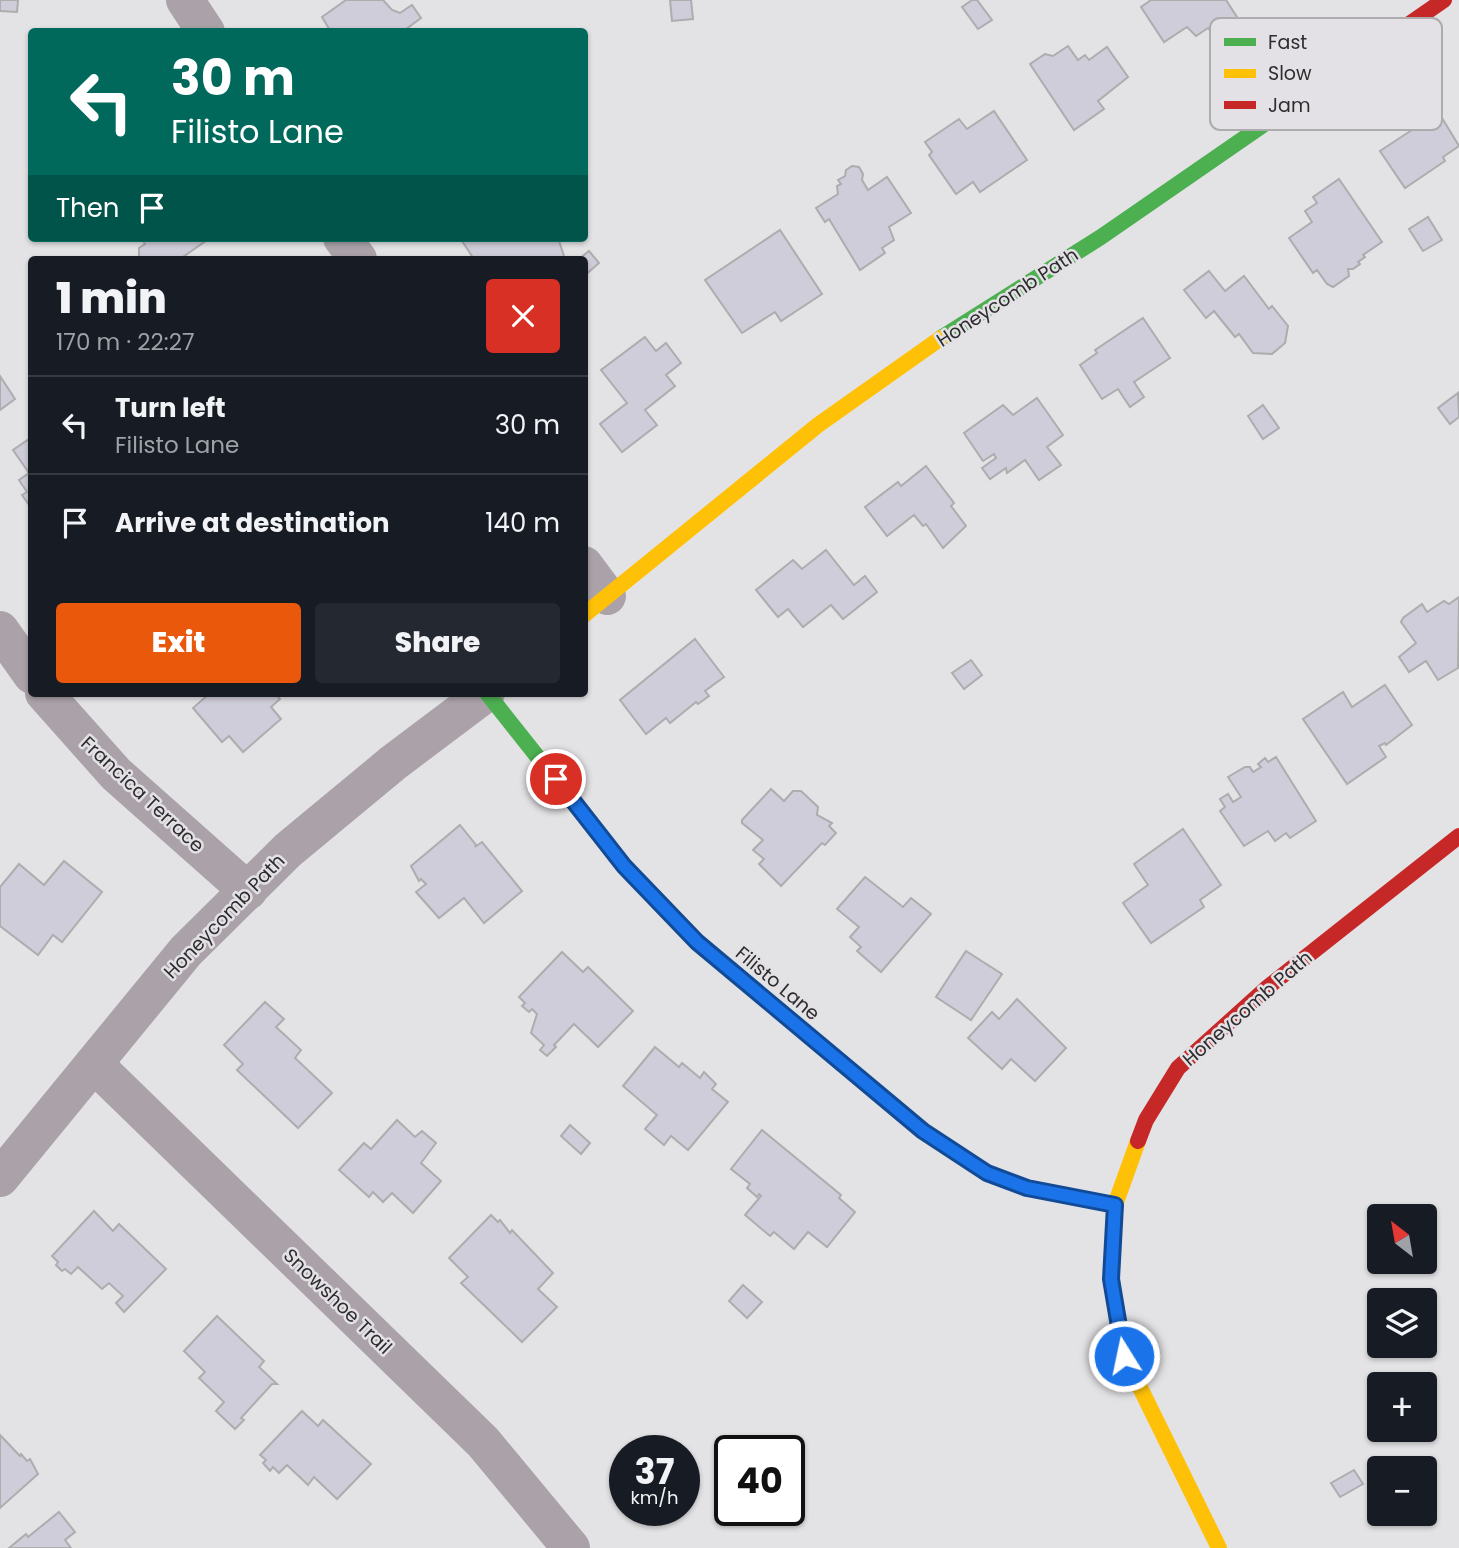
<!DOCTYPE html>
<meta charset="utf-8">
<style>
:root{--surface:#171b24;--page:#242831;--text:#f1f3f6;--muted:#9ea1a6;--line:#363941;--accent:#ea580c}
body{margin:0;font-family:Poppins,sans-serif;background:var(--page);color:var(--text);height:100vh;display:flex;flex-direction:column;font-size:26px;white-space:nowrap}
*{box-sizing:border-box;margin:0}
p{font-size:23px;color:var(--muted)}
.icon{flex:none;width:38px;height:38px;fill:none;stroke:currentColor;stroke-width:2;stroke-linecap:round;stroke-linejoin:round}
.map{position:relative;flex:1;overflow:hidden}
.side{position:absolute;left:28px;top:256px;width:560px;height:441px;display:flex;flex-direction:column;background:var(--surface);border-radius:7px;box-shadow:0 2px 5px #0004}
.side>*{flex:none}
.hud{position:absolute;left:28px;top:28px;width:560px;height:214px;border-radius:7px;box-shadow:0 2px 5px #0004;background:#00695c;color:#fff;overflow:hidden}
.needle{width:46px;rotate:329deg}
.fabs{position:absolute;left:1367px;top:1204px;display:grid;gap:14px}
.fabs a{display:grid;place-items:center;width:70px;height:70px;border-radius:7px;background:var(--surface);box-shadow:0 2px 5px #0004;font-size:35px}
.speed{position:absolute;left:609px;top:1435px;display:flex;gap:14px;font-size:35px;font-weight:700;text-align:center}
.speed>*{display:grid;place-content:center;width:91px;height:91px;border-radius:50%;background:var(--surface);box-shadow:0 2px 5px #0004;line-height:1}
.speed small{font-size:18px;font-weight:400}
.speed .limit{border:4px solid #111;border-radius:10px;background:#fff;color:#111}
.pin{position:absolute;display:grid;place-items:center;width:60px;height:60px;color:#fff;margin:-30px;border:4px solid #fff;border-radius:50%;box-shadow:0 2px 7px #0007}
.me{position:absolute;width:77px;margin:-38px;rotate:350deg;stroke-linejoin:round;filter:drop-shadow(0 0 5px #0008)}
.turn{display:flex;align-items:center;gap:24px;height:147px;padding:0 28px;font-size:32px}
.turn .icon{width:91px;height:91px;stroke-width:2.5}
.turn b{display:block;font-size:49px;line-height:60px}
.then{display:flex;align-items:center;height:66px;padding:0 28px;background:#0003;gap:14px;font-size:26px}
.round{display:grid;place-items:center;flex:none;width:74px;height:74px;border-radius:7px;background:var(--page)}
.summary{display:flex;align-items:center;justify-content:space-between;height:119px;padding:0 28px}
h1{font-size:42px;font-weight:800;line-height:52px}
.button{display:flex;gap:14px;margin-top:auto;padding:14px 28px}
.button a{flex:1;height:80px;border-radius:7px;background:var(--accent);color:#fff;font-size:28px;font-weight:800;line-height:80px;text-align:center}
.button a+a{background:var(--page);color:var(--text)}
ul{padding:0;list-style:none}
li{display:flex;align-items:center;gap:21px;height:98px;padding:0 28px;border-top:2px solid var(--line)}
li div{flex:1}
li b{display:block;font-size:26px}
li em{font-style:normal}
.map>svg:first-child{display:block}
.building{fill:#d0cdda;stroke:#adacae;stroke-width:2}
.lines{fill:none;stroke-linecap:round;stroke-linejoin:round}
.street{stroke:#aaa2a8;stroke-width:38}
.fast{stroke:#4caf50;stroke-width:16}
.slow{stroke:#ffc107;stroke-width:16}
.jam{stroke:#c62828;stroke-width:16}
.route-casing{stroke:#114b97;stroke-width:18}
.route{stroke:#1a73e8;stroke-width:12}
.labels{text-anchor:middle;stroke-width:5;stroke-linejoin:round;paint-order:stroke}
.street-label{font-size:19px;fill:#2e2d2e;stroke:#e3e1e5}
.key{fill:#e3e1e5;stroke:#adabae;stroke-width:2}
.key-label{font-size:19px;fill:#2e2d2e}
</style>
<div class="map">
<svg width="1459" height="1548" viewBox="0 0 1459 1548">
<rect width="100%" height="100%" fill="#e3e2e4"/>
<g class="building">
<polygon points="0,0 18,0 17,12 0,11"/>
<polygon points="346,0 383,0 392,10 400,13 412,5 421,18 402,32 331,32 322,17"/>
<polygon points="670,0 691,0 693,19 672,21"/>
<polygon points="972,0 977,0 992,20 978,29 962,7"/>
<polygon points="1151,0 1226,0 1237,17 1212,33 1208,28 1196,36 1187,27 1164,42 1141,7"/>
<polygon points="1068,46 1078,60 1085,55 1089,60 1107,47 1128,77 1098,101 1104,109 1074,130 1030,64 1045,54 1053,56"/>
<polygon points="994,111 1027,160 980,192 973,182 956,194 929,155 932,152 925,142 959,119 967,129"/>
<polygon points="1442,118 1459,146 1443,157 1445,161 1405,188 1380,151 1421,124 1425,129"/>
<polygon points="852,166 859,167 863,174 862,180 868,190 887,177 911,213 889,227 894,240 882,248 885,253 860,270 829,219 825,222 816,208 838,194 837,186 841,184 838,180 845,176 846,170"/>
<polygon points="1339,179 1382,242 1363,255 1365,257 1358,262 1360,264 1353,269 1348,269 1349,276 1333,287 1327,284 1317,270 1313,273 1289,238 1312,222 1305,211 1317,203 1313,197"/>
<polygon points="1428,217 1442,240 1423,251 1409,229"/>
<polygon points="780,230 822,294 781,321 775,312 742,333 705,280"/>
<polygon points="141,238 210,238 180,259 139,259 139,248 145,244"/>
<polygon points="460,238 558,238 565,259 474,259"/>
<polygon points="589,251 599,263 584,276 584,259 579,259"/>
<polygon points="1209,271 1225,291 1244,276 1269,309 1272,306 1288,326 1285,343 1272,354 1253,353 1239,334 1235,337 1214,311 1206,318 1184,290"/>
<polygon points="1143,318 1170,358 1134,382 1144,397 1130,407 1118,389 1102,399 1080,365 1097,353 1095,350"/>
<polygon points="645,337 656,351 666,343 681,363 666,375 675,386 645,410 657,425 622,452 600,424 627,403 601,370"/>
<polygon points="0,376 15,399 0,410"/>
<polygon points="1458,393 1459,417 1450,424 1438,408"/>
<polygon points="1037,398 1063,435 1047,447 1061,465 1039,480 1025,460 1007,473 1006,468 990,479 982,468 996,458 994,454 983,461 964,433 1003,405 1013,415"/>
<polygon points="1263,405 1279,428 1263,439 1248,416"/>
<polygon points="32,437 32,509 22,495 27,492 19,480 29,473 13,450"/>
<polygon points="926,466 954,503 951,506 966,526 943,548 926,524 923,526 914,515 887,536 865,507 898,482 901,486"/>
<polygon points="826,550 854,585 865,576 877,592 843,619 831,605 803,627 788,609 778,617 756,590 793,560 802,569"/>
<polygon points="1459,597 1458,668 1438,680 1426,661 1409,672 1399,657 1416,643 1401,622 1403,618 1422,604 1427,612 1444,601 1449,604"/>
<polygon points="695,639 724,677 705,691 709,696 698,704 696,702 670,723 666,718 646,734 620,700"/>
<polygon points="971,660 982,675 964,689 952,673"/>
<polygon points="1385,685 1412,725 1386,745 1385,743 1379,746 1386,757 1347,784 1303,719 1343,692 1352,707"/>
<polygon points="210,693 274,693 280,699 271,707 281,719 243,752 229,736 222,742 193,708"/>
<polygon points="1276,757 1316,821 1290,838 1286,833 1275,841 1268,831 1244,846 1220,811 1225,807 1220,799 1228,794 1233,802 1241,797 1228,777 1245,767 1250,767 1253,772 1261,767 1258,764 1265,758 1268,762"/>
<polygon points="771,789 784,801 793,791 801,791 818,807 817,815 832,823 829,826 836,833 825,845 822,843 781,886 759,864 764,859 753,850 763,840 742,823 742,820"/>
<polygon points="460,825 476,845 475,847 482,842 522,891 484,923 464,898 439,918 416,892 426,884 421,879 419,881 411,866"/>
<polygon points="1183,829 1221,885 1200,900 1204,907 1151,943 1123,903 1148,885 1134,864"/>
<polygon points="64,861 102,892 62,942 53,935 38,955 0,926 0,887 19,864 44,885"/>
<polygon points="865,877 903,907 911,898 931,914 881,972 857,951 861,947 850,937 859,927 837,909"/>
<polygon points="966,951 1002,974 971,1020 936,997"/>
<polygon points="562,952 583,972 588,967 633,1011 598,1047 574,1024 554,1045 556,1047 547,1056 540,1050 544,1045 531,1033 537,1014 532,1009 529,1012 522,1006 525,1003 519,997"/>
<polygon points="1017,999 1066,1048 1035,1081 1011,1059 1002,1069 968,1038 992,1012 999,1019"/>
<polygon points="265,1002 284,1019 276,1027 301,1050 295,1058 332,1093 298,1128 237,1070 243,1064 224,1045"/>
<polygon points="655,1047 679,1067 682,1063 700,1078 704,1072 716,1084 712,1089 728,1102 688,1150 671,1136 664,1145 645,1129 657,1115 623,1086"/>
<polygon points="397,1120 415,1137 422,1131 436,1143 421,1163 441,1181 413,1213 392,1193 383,1202 373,1192 369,1197 339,1170 364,1143 371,1149"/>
<polygon points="570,1125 590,1143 581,1154 561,1136"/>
<polygon points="762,1130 841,1195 839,1198 855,1212 827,1247 808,1232 794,1249 774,1232 770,1236 745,1215 761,1196 759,1194 757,1197 747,1188 750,1184 731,1169"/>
<polygon points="94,1211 113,1231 119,1224 166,1269 124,1312 116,1303 123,1296 109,1283 102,1289 78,1267 71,1274 65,1269 62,1271 56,1265 58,1262 52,1256"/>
<polygon points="491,1215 498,1222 500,1220 510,1233 512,1230 553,1273 538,1289 557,1307 522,1342 461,1283 468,1277 449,1258"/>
<polygon points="743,1285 762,1302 747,1318 729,1301"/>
<polygon points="217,1316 264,1361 259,1367 277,1384 272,1384 241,1418 244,1420 235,1429 216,1411 224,1402 199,1378 205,1372 184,1351"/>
<polygon points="302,1411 318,1426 323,1420 371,1464 337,1499 314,1477 308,1485 287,1465 279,1473 273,1467 270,1471 263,1463 266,1460 260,1455"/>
<polygon points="0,1435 20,1456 21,1454 27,1461 30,1459 38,1474 0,1508"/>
<polygon points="1354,1470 1363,1484 1340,1497 1331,1483"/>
<polygon points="59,1512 75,1532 65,1540 71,1548 9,1548 26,1534 28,1537"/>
</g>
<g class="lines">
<g class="street">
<polyline points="185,0 206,32"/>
<polyline points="342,238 358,259"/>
<polyline points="584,565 607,596"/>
<polyline points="0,630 32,675"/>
<polyline points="44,693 116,774 248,891"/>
<polyline points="94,1064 483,1442 571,1548"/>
<polyline points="0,1178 186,951 288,850 393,763 486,693"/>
</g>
<g class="fast">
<polyline points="941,338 1101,237 1337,74"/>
<polyline points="487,693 624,866 682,926"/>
</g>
<g class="slow">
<polyline points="584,615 818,425 941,338"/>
<polyline points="1138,1141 1115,1205 1111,1279 1124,1355 1219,1548"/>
</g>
<g class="jam">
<polyline points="1337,74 1444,0"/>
<polyline points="682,926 697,942 923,1131 987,1173 1027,1188 1115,1205"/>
<polyline points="1138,1141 1146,1120 1178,1068 1268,987 1459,836"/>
</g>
</g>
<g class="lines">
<defs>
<polyline id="route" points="556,779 624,866 697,942 923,1131 987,1173 1027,1188 1115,1205 1111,1279 1124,1356"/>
</defs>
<use href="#route" class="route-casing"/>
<use href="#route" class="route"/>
</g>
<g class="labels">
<g class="street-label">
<text transform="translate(1007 297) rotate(-33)" y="7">Honeycomb Path</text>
<text transform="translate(143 794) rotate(43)" y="7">Francica Terrace</text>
<text transform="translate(224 916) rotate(-46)" y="7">Honeycomb Path</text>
<text transform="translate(778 983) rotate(40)" y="7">Filisto Lane</text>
<text transform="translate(1247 1008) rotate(-41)" y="7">Honeycomb Path</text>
<text transform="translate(338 1301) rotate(44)" y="7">Snowshoe Trail</text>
</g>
</g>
<rect x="1210" y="18" width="232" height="112" rx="10" class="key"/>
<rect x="1224" y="38" width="32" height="8" fill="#4caf50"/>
<rect x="1224" y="69" width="32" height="9" fill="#ffc107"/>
<rect x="1224" y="101" width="32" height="8" fill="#c62828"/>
<g class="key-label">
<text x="1268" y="49">Fast</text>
<text x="1268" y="80">Slow</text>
<text x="1268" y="112">Jam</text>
</g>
</svg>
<div class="fabs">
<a><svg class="needle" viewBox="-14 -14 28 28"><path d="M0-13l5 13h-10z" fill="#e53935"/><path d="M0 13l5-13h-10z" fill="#9ea1a6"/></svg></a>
<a><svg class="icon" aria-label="layers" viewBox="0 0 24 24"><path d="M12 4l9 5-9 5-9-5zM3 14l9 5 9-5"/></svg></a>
<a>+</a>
<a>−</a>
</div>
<div class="speed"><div>37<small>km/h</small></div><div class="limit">40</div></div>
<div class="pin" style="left:556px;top:779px;background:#d93025"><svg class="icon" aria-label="arrive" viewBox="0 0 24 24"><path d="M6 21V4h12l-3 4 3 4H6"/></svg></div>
<svg class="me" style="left:1124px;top:1356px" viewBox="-20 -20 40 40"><circle r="17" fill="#1a73e8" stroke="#fff" stroke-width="3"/><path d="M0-11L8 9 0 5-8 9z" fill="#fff"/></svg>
<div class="hud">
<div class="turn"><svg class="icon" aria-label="left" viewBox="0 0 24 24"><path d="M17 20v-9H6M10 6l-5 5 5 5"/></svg><div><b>30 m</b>Filisto Lane</div></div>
<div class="then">Then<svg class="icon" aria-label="arrive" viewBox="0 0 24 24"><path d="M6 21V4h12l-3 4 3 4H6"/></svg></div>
</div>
<section class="side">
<div class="summary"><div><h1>1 min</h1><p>170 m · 22:27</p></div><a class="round" style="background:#d93025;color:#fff"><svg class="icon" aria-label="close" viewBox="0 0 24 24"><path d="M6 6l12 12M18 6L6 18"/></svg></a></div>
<ul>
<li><svg class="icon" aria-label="left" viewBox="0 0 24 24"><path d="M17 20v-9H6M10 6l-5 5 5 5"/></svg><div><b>Turn left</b><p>Filisto Lane</p></div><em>30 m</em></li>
<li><svg class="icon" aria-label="arrive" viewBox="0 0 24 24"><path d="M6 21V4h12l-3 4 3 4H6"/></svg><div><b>Arrive at destination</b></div><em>140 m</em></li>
</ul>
<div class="button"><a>Exit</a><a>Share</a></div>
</section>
</div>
